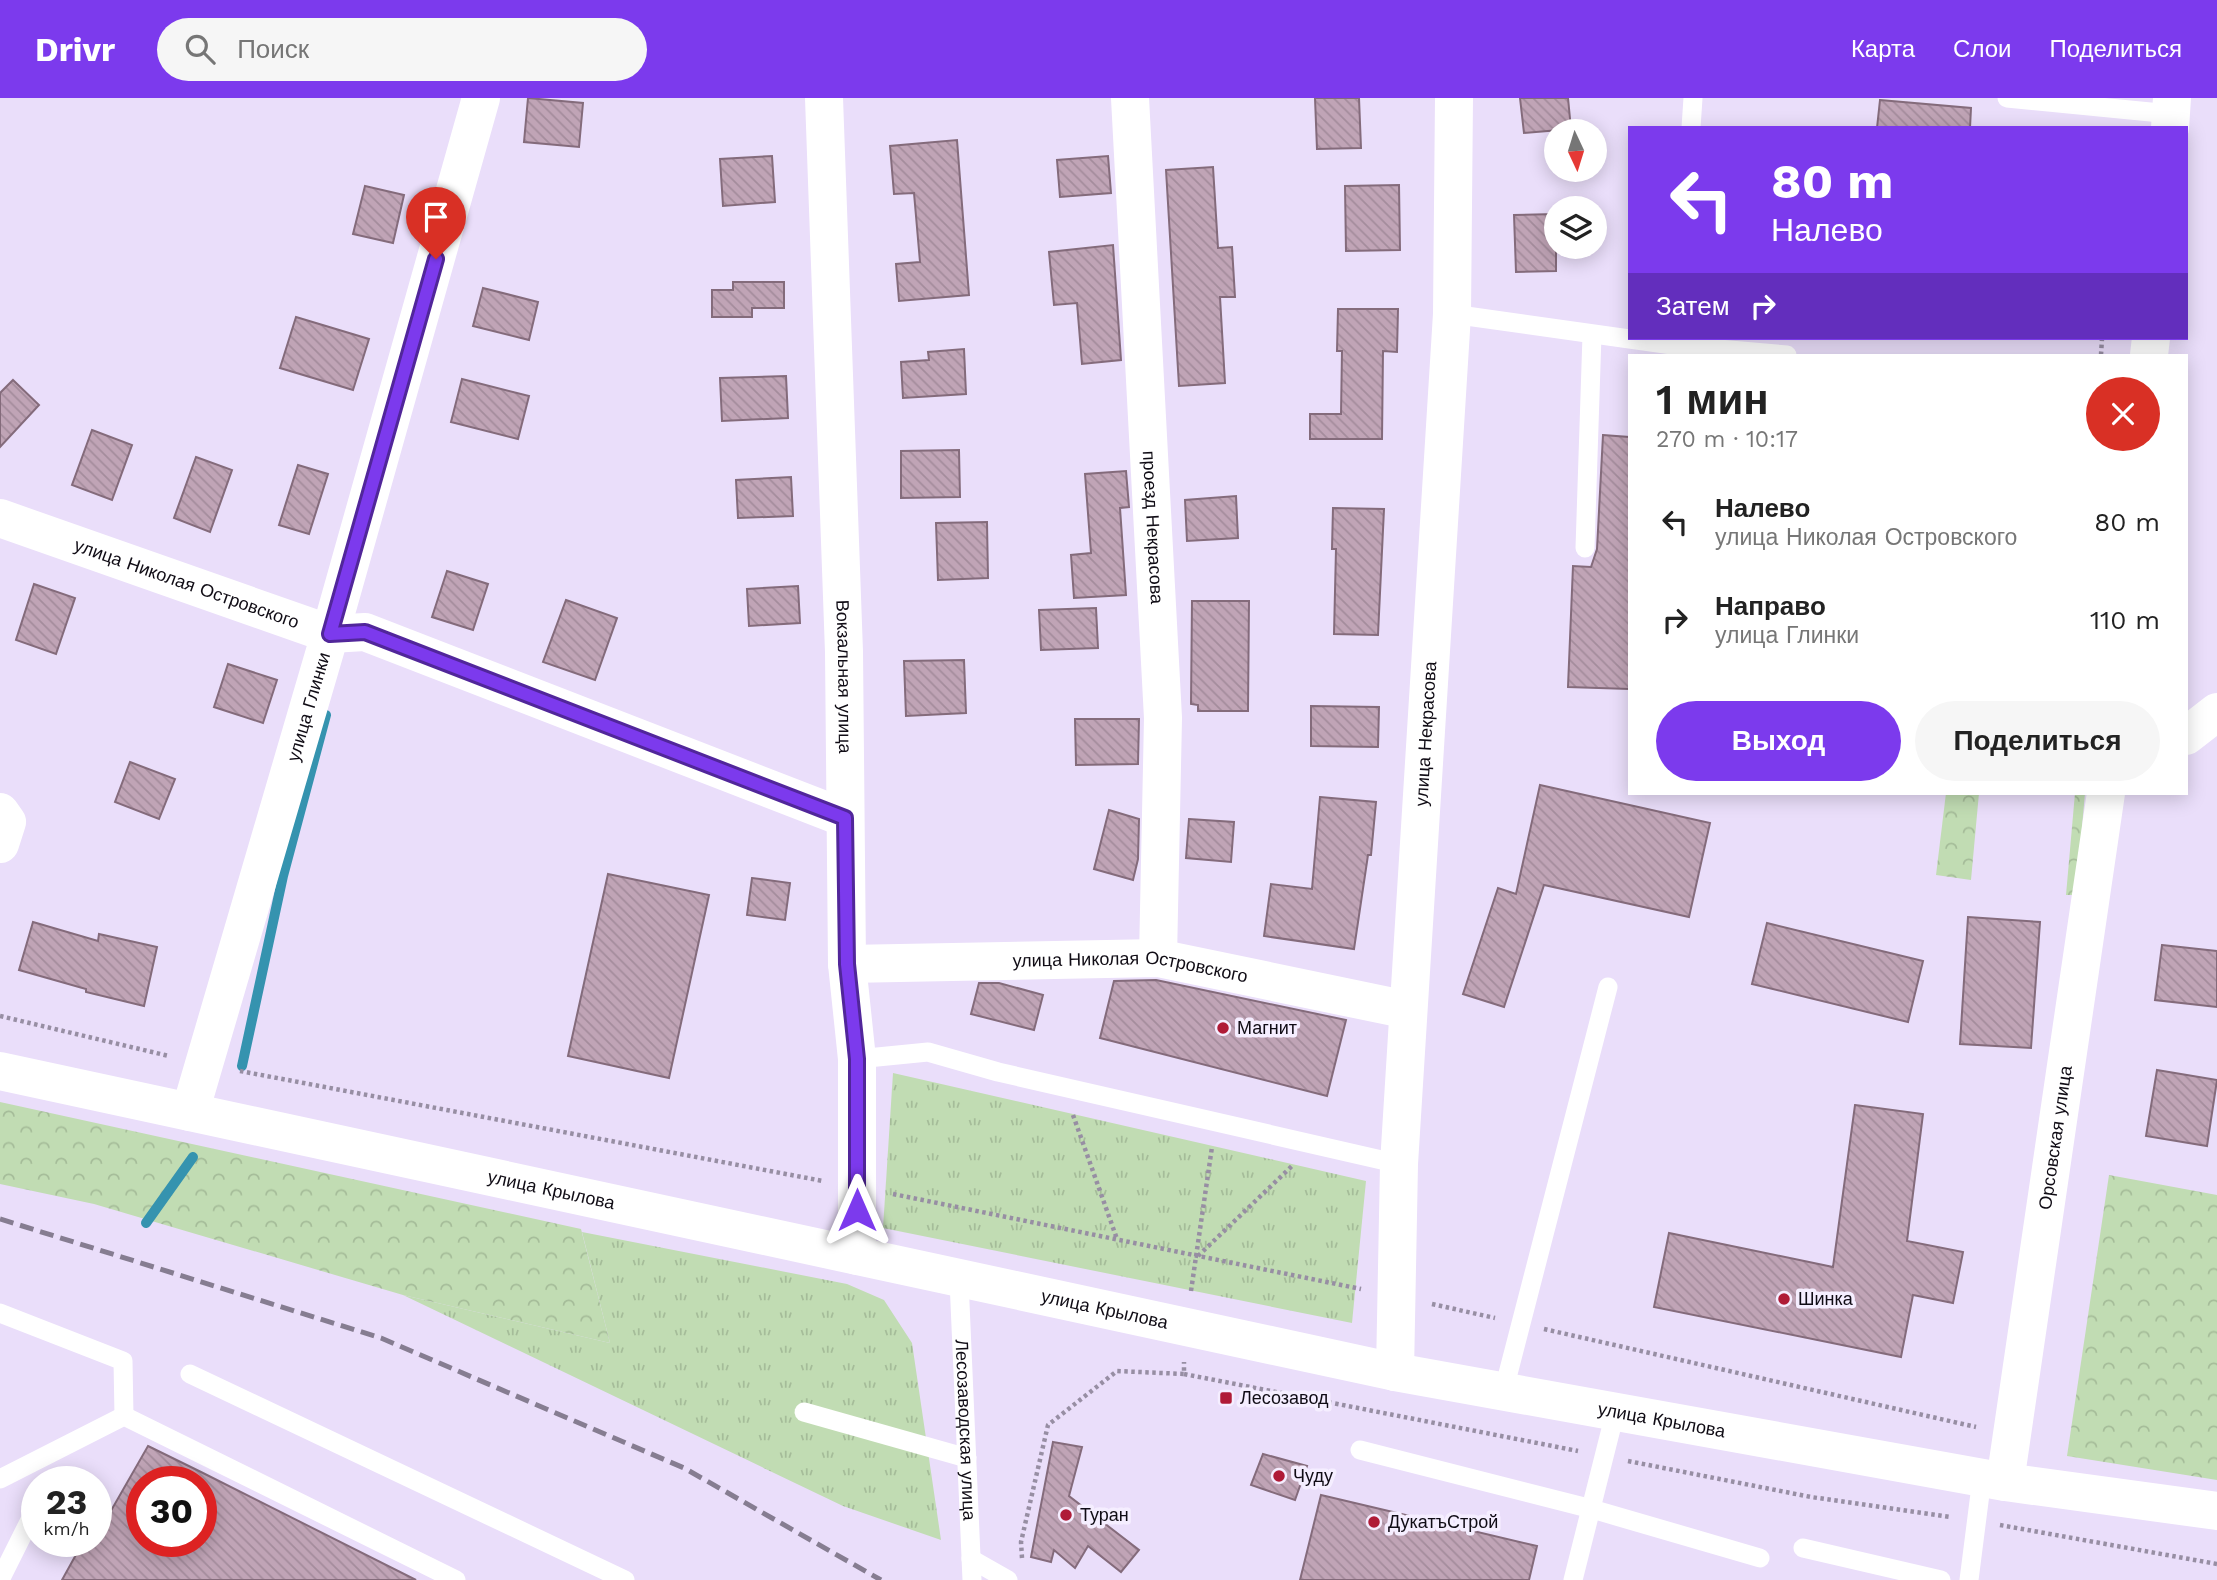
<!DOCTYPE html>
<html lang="ru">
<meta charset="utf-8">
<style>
:root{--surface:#fff;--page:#f6f6f6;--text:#222;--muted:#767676;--accent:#7c3aed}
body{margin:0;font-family:"Work Sans",sans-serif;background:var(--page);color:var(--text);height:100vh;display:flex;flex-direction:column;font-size:26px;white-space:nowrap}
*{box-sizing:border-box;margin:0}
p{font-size:23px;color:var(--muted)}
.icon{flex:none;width:38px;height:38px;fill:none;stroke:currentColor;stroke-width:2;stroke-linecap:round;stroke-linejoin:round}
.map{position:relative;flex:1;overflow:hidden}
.drawer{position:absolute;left:1628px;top:256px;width:560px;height:441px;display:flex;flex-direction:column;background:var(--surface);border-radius:0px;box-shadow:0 4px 18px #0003}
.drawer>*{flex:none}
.banner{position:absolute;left:1628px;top:28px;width:560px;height:214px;border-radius:0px;box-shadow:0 4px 18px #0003;background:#7c3aed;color:#fff;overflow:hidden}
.needle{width:46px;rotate:176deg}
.controls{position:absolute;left:1544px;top:21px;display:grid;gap:14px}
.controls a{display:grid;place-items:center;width:63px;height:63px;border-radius:50%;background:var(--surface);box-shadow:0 4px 18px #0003;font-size:35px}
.speed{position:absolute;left:21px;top:1368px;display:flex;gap:14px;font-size:35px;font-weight:700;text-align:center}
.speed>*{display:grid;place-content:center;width:91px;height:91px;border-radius:50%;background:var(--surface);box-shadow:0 4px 18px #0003;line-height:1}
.speed small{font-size:18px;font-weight:400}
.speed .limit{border:10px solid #d22;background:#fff;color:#111}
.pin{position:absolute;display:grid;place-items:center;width:60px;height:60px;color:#fff;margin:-72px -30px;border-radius:50% 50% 50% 0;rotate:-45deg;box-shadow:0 0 7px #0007}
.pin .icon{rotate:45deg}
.me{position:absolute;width:77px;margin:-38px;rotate:0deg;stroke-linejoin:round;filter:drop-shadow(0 0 5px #0008)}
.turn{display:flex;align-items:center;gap:24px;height:147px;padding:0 28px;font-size:32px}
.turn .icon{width:91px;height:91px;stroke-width:2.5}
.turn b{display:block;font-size:49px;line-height:60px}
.then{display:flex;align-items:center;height:66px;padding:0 28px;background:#0003;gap:14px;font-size:26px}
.round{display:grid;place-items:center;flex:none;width:74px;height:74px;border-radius:37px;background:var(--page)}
.overview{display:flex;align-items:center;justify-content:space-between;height:119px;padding:0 28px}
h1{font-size:42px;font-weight:600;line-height:52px}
.primary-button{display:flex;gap:14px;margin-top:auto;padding:14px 28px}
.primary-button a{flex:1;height:80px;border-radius:42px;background:var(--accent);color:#fff;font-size:28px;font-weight:600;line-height:80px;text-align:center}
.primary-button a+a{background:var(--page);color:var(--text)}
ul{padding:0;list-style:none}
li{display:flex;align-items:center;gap:21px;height:98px;padding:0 28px}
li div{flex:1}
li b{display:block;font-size:26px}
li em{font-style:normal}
header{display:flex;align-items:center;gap:42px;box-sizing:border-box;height:98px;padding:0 35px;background:var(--accent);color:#fff}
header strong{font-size:33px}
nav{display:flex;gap:38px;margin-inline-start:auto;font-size:24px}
.search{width:490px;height:63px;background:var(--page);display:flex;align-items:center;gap:18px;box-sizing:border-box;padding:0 24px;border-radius:38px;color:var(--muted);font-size:26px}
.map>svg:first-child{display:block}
.grass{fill:url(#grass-tufts)}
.forest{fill:url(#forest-crowns)}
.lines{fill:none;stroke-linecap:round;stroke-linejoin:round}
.stream{stroke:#3593af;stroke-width:10}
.building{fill:url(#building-back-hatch);stroke:#846b7b;stroke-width:2;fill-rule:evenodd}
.path{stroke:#978ea3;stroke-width:4.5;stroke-dasharray:3.5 3.5;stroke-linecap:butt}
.service{stroke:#fff;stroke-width:19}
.minor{stroke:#fff;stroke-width:38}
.secondary{stroke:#fff;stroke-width:38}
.rail{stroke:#867d91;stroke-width:5;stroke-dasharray:14 7;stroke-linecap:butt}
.route-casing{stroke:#51269a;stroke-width:18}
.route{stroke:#7c3aed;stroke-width:12}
.poi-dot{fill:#af1b37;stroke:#f5eeff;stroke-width:2.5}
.labels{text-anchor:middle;stroke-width:7;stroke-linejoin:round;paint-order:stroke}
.street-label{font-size:18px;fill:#100c15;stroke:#f5eeff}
.poi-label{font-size:18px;fill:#100c15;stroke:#f5eeff;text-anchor:start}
</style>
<header>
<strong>Drivr</strong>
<div class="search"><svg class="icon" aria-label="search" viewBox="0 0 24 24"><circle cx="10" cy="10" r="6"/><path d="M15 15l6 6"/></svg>Поиск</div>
<nav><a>Карта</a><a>Слои</a><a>Поделиться</a></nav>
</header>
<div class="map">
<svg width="2217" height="1482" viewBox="0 0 2217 1482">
<defs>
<pattern id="grass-tufts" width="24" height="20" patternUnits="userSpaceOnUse" patternTransform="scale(1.75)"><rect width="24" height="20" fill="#c1dcb3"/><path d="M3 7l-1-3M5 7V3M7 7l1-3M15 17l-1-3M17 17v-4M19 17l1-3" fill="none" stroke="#a5bc99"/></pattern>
<pattern id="forest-crowns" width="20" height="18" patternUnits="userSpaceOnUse" patternTransform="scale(1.75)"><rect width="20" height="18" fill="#c1dcb3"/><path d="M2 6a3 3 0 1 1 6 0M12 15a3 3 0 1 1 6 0" fill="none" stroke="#a5bc99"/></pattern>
<pattern id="building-back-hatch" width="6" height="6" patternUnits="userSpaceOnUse" patternTransform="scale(1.75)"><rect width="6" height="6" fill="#c0a4b6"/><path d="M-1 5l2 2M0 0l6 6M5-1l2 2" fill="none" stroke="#a48c9c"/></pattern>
</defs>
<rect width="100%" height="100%" fill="#eadefa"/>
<g class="grass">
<polygon points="893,975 1366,1083 1352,1225 883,1130"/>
<polygon points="582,1134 847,1186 884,1202 912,1245 941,1442 843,1408 403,1197 610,1245"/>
</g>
<g class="forest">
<polygon points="1946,695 1979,695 1971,782 1936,777"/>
<polygon points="2075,695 2085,695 2076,797 2066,797"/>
<polygon points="0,1004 581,1131 610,1245 403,1197 94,1106 0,1086"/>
<polygon points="2109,1077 2217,1097 2217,1382 2067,1358"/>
</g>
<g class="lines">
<g class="stream">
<polyline points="242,968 283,778 326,617"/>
<polyline points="146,1125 193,1059"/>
</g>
</g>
<g class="building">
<polygon points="528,0 583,5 579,49 524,44"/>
<polygon points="1315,0 1359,0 1361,50 1317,51"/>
<polygon points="1520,0 1568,0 1571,31 1524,35"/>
<polygon points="1880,2 1971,10 1970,30 1877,30"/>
<polygon points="957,42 969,197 899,203 896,166 920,164 914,95 894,96 890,48"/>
<polygon points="772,58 775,104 723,108 720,61"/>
<polygon points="1108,58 1111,95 1060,99 1057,62"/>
<polygon points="1213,69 1218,150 1232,149 1235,199 1220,199 1225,285 1179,288 1166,72"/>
<polygon points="1399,87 1400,152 1346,153 1345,88"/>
<polygon points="365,88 404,97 393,145 353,136"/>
<polygon points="1556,116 1556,173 1516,174 1514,117"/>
<polygon points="1113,147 1121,262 1082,266 1077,205 1054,207 1049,154"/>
<polygon points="733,184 784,184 784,210 752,210 752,219 712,219 712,192 733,192"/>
<polygon points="483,190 538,204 529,242 473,228"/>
<polygon points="1338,211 1398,211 1397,254 1383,253 1382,341 1310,341 1310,316 1341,316 1342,253 1337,253"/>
<polygon points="296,219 369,241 353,292 280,270"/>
<polygon points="964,251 966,296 903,300 901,264 929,262 928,254"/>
<polygon points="786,278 788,320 722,323 720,280"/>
<polygon points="462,281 529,298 518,341 451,324"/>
<polygon points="13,282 39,307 0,349 0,295"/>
<polygon points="92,332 132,347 112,402 72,387"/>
<polygon points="1603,337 1629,339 1629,591 1568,589 1573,468 1591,469 1597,451"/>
<polygon points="959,352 960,399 901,400 901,353"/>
<polygon points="196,359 232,372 210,434 174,420"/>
<polygon points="298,367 328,376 309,436 279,427"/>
<polygon points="1126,373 1129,409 1120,410 1126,497 1074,500 1071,457 1091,455 1085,376"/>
<polygon points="791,379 793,418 738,420 736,382"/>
<polygon points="1236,398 1238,440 1187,443 1185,402"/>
<polygon points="1333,410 1384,411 1378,537 1334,536 1336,451 1332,451"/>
<polygon points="987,424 988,480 938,482 936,425"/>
<polygon points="447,473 488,486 473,532 432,519"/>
<polygon points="34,486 75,500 56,556 16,542"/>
<polygon points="798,488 800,525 749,528 747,491"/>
<polygon points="566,502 617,520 595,582 543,564"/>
<polygon points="1192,503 1249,503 1248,613 1198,613 1198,607 1191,606"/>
<polygon points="1096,510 1098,550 1041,552 1039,512"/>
<polygon points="964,562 966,615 906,618 904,563"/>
<polygon points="228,566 277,582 263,625 214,609"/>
<polygon points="1311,608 1379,609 1378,649 1311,648"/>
<polygon points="1075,621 1139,621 1138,666 1076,667"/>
<polygon points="130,664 175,681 159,721 115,704"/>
<polygon points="1540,687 1710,725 1689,819 1544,787 1504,909 1463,896 1498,790 1516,796"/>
<polygon points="1320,699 1376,704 1371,757 1368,757 1354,851 1264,838 1271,786 1312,791"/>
<polygon points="1109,712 1139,721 1138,761 1133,782 1094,771"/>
<polygon points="1189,721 1234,724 1231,764 1186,760"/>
<polygon points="608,776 709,797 669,980 568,958"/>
<polygon points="752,780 790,785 785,822 747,817"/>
<polygon points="1968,819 2040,824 2031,950 1960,946"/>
<polygon points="33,824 98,843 99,836 157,849 144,908 86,894 86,891 19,872"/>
<polygon points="1767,825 1923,863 1908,924 1752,886"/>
<polygon points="2162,847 2217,853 2217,909 2155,902"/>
<polygon points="1156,882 1346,922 1327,998 1100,940 1114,883"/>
<polygon points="979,885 999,885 1043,897 1034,932 971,916"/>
<polygon points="2157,972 2217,982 2207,1048 2146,1038"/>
<polygon points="1855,1007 1923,1016 1907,1143 1963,1154 1953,1205 1913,1197 1901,1259 1654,1209 1669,1135 1833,1169"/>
<polygon points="1053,1344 1082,1349 1069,1398 1139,1452 1121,1474 1088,1448 1075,1470 1054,1452 1051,1464 1031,1459"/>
<path d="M148,1348l53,26 215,108h-354l21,-38h13v-32l12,6zM142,1384h59v60h-59z"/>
<polygon points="1263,1356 1307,1368 1295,1402 1251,1387"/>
<polygon points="1321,1397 1537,1448 1529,1482 1300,1482"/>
</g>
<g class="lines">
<g class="path">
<polyline points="2101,257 2102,240"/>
<polyline points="0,918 169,958"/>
<polyline points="240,973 823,1083"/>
<polyline points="1073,1017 1117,1141"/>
<polyline points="893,1096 1361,1191"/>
<polyline points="1198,1158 1293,1067"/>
<polyline points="1191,1193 1212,1049"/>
<polyline points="1432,1206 1495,1220"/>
<polyline points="1544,1231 1976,1329"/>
<polyline points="1184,1276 1578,1353"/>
<polyline points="1628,1363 1811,1399 1950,1419"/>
<polyline points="2000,1427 2217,1466"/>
<polyline points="1022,1460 1021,1444 1048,1327 1117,1273 1184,1276 1184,1264"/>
</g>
<g class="service">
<polyline points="2007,0 2171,16"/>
<polyline points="1691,30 1693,0"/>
<polyline points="1452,216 1672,247 1787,257"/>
<polyline points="1585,450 1592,237"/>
<polyline points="857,961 928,954 998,974 1399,1066"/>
<path id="s1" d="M959,1182l13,300"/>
<polyline points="0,1215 123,1263 124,1318"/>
<polyline points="190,1276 625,1482"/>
<polyline points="1503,1295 1608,889"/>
<polyline points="804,1314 967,1360"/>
<polyline points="1360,1352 1592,1411 1760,1460"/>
<polyline points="0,1381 124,1318 456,1482"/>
<polyline points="1803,1450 1941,1482"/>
<polyline points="971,1461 1008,1482"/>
<polyline points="0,1482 35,1412"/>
<polyline points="1573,1482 1615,1315"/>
<polyline points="1969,1482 1982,1380"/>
</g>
<g class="minor">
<path id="s2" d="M824,0l20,554 3,312 10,95v197"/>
<path id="s3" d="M1130,0l33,620 -5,240"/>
<polyline points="2170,30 2172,0"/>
<polyline points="2149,257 2151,240"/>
<path id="s4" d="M0,420l330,116 35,-2 480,186"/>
<polyline points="2186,638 2217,614"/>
<polyline points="0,714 7,724 0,746"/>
<path id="s5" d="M847,866l311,-6 250,52"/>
<path id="s6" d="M190,1014l140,-478 151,-536"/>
<path id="s7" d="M1395,1274l4,-208 53,-850 2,-216"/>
<path id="s8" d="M2005,1384l101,-689"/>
</g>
<path class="secondary" id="s9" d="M0,973l1395,301 610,110 212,29"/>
<polyline class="rail" points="0,1121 381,1240 684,1370 881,1482"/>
</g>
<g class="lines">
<defs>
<polyline id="route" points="436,161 330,536 365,534 845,720 847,866 857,961 857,1112"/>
</defs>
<use href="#route" class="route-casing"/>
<use href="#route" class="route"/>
</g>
<g class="poi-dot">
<circle cx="1223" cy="930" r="7"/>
<circle cx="1784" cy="1201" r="7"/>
<rect x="1219" y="1293" width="14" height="14" rx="3.5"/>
<circle cx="1279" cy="1378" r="7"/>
<circle cx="1066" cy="1417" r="7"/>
<circle cx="1374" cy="1424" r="7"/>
</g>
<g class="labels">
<g class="street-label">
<text dy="6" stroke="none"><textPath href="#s3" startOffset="430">проезд Некрасова</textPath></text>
<text dy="6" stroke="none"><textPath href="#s4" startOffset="198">улица Николая Островского</textPath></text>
<text dy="6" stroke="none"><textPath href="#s2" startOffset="579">Вокзальная улица</textPath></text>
<text dy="6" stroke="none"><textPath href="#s6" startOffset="422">улица Глинки</textPath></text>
<text dy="6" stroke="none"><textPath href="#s7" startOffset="639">улица Некрасова</textPath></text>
<text dy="6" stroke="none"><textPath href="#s5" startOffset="284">улица Николая Островского</textPath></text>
<text dy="6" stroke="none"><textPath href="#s8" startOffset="348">Орсовская улица</textPath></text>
<text dy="6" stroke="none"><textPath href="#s9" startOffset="564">улица Крылова</textPath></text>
<text dy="6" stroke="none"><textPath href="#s9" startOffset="1130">улица Крылова</textPath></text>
<text dy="6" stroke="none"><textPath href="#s9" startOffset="1698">улица Крылова</textPath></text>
<text dy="6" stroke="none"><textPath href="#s1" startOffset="150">Лесозаводская улица</textPath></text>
</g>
<g class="poi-label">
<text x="1237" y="936">Магнит</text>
<text x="1798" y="1207">Шинка</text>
<text x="1240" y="1306">Лесозавод</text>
<text x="1293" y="1384">Чуду</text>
<text x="1080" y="1423">Туран</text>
<text x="1388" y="1430">ДукатъСтрой</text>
</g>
</g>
</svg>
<div class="controls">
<a><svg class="needle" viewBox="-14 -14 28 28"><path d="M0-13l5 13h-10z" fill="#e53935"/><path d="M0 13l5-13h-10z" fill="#767676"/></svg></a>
<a><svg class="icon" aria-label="layers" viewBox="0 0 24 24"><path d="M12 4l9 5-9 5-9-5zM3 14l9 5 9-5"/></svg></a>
</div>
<div class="speed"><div>23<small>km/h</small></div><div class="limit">30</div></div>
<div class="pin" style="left:436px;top:161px;background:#d93025"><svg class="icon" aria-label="arrive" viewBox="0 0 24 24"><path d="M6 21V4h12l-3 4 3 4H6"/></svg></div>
<svg class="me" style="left:857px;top:1112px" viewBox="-20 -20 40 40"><path d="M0-17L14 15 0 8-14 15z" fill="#7c3aed" stroke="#fff" stroke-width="4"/></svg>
<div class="banner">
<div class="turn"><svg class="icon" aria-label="left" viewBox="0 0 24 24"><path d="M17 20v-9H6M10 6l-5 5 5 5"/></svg><div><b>80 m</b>Налево</div></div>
<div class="then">Затем<svg class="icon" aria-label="right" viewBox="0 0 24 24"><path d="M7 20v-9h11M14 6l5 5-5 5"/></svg></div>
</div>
<section class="drawer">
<div class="overview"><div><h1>1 мин</h1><p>270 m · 10:17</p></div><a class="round" style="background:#d93025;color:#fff"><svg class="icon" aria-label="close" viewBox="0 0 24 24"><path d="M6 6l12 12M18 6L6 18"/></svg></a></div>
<ul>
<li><svg class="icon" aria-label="left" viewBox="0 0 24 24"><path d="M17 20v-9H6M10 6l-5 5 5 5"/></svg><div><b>Налево</b><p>улица Николая Островского</p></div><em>80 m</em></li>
<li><svg class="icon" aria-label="right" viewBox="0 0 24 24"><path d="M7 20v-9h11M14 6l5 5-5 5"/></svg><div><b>Направо</b><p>улица Глинки</p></div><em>110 m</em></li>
</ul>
<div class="primary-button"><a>Выход</a><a>Поделиться</a></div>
</section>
</div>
